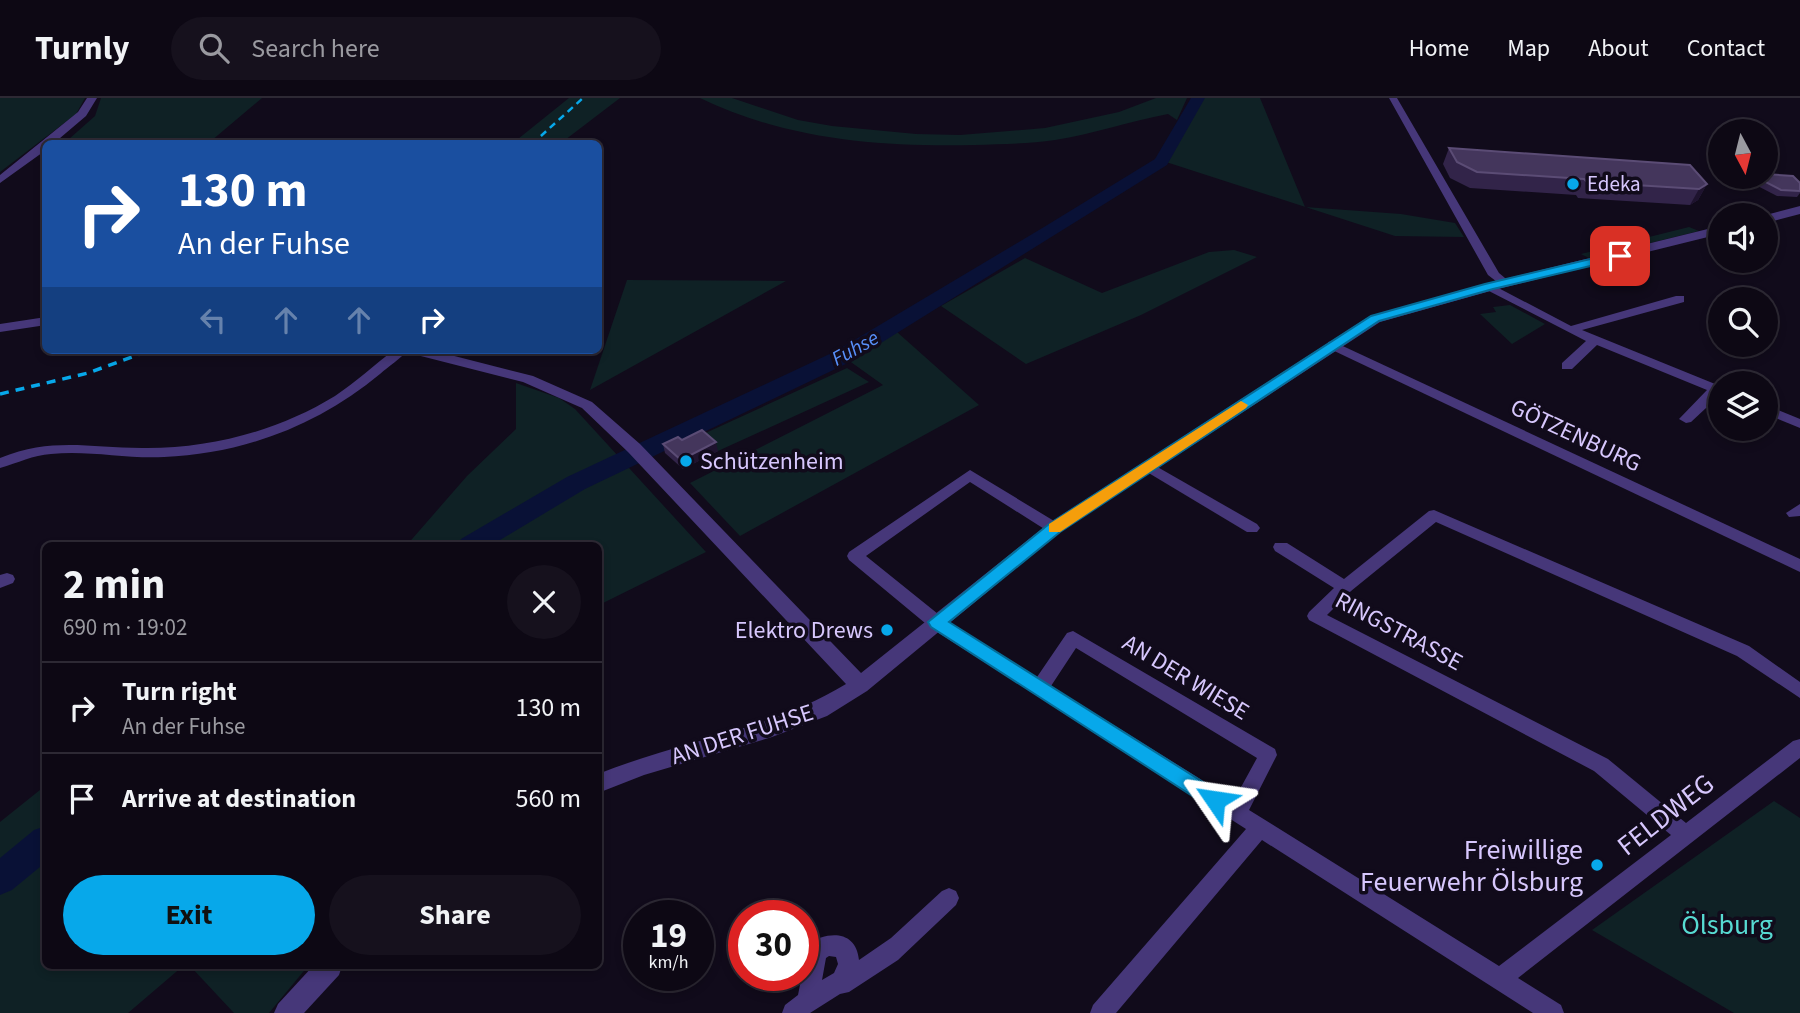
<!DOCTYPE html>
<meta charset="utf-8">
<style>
:root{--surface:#0d0814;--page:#16111d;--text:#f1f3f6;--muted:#9a9aa0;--line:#2d2934;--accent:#07a8ea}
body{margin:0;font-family:"Source Sans 3",sans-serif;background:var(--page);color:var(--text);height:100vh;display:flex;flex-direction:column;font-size:26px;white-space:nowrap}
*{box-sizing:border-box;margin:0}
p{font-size:23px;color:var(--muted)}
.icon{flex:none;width:38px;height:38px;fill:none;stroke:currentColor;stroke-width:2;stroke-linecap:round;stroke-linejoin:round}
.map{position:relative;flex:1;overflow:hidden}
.side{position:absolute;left:42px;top:444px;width:560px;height:427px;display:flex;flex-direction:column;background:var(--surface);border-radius:10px;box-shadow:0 4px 10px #0003,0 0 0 2px var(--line)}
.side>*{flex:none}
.top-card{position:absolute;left:42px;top:42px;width:560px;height:214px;border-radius:10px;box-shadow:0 4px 10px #0003,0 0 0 2px var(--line);background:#1a4fa0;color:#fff;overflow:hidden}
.needle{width:46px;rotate:173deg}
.tools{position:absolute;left:1708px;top:21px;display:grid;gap:14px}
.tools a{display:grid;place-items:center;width:70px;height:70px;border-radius:50%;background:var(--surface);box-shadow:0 4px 10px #0003,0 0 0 2px var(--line);font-size:35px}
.speed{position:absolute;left:623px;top:802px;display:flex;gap:14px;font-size:35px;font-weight:700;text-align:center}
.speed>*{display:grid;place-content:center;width:91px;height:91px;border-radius:50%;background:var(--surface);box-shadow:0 4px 10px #0003,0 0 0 2px var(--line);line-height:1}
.speed small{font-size:18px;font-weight:400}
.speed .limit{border:10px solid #d22;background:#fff;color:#111}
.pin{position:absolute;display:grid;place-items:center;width:60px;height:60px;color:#fff;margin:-30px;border-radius:14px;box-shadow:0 4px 10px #0006}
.me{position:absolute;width:77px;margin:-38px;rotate:302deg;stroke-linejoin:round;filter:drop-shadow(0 0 5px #0008)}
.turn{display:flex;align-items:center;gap:24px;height:147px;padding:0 21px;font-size:32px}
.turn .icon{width:91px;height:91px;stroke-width:2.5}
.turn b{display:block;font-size:49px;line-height:60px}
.lanes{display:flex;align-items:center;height:66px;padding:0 21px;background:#0003;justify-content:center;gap:35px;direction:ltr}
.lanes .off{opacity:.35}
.round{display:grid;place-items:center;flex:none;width:74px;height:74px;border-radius:37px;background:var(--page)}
.summary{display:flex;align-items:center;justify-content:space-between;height:119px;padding:0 21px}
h1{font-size:42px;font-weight:700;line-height:52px}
.cta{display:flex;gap:14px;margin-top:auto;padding:14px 21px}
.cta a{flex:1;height:80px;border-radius:42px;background:var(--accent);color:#111;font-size:28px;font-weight:700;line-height:80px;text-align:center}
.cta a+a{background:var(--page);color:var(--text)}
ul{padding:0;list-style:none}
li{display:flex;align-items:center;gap:21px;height:91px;padding:0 21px;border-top:2px solid var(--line)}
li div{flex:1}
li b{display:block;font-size:26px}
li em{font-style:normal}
header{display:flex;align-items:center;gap:42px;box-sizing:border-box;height:98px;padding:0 35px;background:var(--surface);border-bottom:2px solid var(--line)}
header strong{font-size:33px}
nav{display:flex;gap:38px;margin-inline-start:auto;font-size:24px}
.search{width:490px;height:63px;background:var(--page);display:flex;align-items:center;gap:18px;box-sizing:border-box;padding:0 24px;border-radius:38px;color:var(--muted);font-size:26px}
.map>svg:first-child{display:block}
.green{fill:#0f2125}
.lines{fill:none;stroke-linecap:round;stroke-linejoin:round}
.river{fill:#091136;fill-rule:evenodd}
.minor{fill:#463779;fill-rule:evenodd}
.tertiary{fill:#463779;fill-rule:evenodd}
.rail-far1{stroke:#07a8ea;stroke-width:2.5;stroke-dasharray:7 5;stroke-linecap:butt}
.rail{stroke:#07a8ea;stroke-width:3.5;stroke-dasharray:9 7;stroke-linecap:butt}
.wall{fill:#322449}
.shaded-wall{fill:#1e132e}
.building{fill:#44365c;stroke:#5b4c75;stroke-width:2}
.route{fill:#07a8ea;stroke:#056d98;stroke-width:2}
.slow{fill:#f59e0b}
.poi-dot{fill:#07a8ea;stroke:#110b1b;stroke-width:2.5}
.labels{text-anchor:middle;stroke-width:7;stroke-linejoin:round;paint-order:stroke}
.far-poi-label{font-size:21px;fill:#d7c7fd;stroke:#110b1b;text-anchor:start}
.far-water-label{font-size:21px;font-style:italic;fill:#5890fa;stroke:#110b1b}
.street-label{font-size:24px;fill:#d7c7fd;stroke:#110b1b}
.poi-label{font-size:24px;fill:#d7c7fd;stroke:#110b1b;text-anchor:start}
.near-street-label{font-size:28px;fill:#d7c7fd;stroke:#110b1b}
.near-poi-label{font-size:28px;fill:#d7c7fd;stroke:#110b1b;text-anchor:end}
.near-park-label{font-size:28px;fill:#57dad2;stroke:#110b1b}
</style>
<header>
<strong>Turnly</strong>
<div class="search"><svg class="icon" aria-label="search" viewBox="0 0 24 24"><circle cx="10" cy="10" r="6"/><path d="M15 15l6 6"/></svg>Search here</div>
<nav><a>Home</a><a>Map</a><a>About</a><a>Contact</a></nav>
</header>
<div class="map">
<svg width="1800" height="915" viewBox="0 0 1800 915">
<rect width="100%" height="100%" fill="#110b1b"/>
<g class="green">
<polygon points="0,0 85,0 76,16 0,74"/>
<polygon points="101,0 262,0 211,43 69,41 95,18"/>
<polygon points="569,0 620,0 561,45 513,45"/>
<path d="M700,0h32l66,22 34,6 84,8 44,1 85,-7 74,-16 37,-14h31l-10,22 -9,-6c-38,7 -75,20 -113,26 -26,4 -54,4 -80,5 -95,2 -188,-5 -275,-47z"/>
<polygon points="1201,0 1260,0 1305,109 1401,116 1455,125 1464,139 1395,138 1166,64"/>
<polygon points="1689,129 1699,133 1589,160 1581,156"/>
<polygon points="1234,152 1257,159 1141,217 1026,266 941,208 1025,160 1102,195 1209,154"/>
<polygon points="627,182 786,183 590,292"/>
<polygon points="1510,207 1545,226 1512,246 1480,216 1496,214 1493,209"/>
<polygon points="897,234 979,307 740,438 690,385 883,287 848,262"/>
<polygon points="847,270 869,284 718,353 699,338"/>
<polygon points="516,285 559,300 575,311 706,454 599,507 598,448 406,448 467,378 516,331"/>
<polygon points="45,688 46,868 183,868 128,915 0,915 0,724"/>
<polygon points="1774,703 1800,720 1800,915 1734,915 1592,832"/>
<polygon points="190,868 308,868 269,915 234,915"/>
</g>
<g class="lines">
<g class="river">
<polygon points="1191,0 1205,0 1167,67 852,263 585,391 490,448 457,448 461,441 567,379 836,253 1044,129 1155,61"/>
<polygon points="46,728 46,764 12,792 0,797 0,760 34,732"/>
</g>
<g class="minor">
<polygon points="1389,0 1397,0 1499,175 1511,185 1509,187 1501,187 1488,177"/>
<polygon points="1489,185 1571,228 1676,198 1684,198 1684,204 1582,232 1720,288 1720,297 1691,324 1686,325 1679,321 1707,292 1597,247 1572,271 1562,271 1562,265 1586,243 1485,191 1485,187"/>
<polygon points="1332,243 1800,461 1800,474 1328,250 1328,244"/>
<path d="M394,252h14c-8,9 -19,16 -28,24 -61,51 -137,80 -216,83 -38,2 -76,-7 -113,-3 -18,1 -33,9 -51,14v-10c53,-21 88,-10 142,-10 67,1 136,-17 193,-52 21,-14 39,-31 59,-46z"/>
<polygon points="1766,307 1800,321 1800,330 1766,316"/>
<polygon points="1147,363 1257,426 1260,430 1257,434 1247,434 1142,371 1140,368"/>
<path d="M970,372l89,54 3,4 -3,4h-10l-79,-50 -104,74 77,62 94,59 30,-44 6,-2 202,118 2,6 -28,55 250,156 172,-131 -77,-64 -285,-151 -2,-4 2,-4 25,-24 -59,-37 -2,-4 2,-4h12l57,36 85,-68 5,-1 315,136 51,36v16l-63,-42 -301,-134 -85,69 -24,24 281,144 78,64 107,-82 7,-2v19l-282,220 43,27 3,8h-31l-271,-173 -146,173h-26l3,-8 153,-176 -315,-201 -82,-68 -2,-4 2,-4zM1076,550l181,110 -23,42 -183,-114z"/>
<polygon points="1800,406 1800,418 1789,419 1786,415"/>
<polygon points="7,475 13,477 15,481 13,485 0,490 0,477"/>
<path d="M949,790l7,3 3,7 -3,7 -58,55 -49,32 -9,2 -30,19h-28l3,-8 13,-10 10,-51c20,-13 48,-14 51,16l32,-22 51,-47zM829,858l7,1 2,7 -4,9 -12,7 4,-22z"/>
</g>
<g class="tertiary">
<polygon points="87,0 97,0 86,18 53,46 46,46 46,52 0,85 0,77 78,14"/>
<polygon points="1800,108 1800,116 1766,125 1766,117"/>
<path d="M1720,128v8l-226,56 -114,32 -320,210 -193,159 -40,25 -55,21 -128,38 -46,18v-19c82,-33 173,-44 248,-90l-218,-232 -46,-44 -59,-26 -114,-29 -2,-3h24l102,26 59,26 48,42 221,229 187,-149 322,-208 114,-32z"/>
<polygon points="46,219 46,227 0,234 0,226"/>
<polygon points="313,868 342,868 339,877 304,915 274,915 278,906"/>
</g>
<polyline class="rail-far1" points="532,46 583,0"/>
<polyline class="rail" points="0,296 88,275 151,252"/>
</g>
<g class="wall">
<polygon points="1449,50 1707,86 1698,102 1690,107 1578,100 1576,97 1470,90 1450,80 1443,66"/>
<polygon points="1746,79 1766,79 1800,85 1800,95 1797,99 1777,98 1744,81"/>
<polygon points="682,342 718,353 683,371 665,355 663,346"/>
</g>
<g class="shaded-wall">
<polygon points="1707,86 1698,102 1690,107 1699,91"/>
<polygon points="716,344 718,353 683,371 681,362"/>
</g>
<g class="building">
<polygon points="1449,50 1690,67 1707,86 1699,91 1587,84 1584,81 1477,74 1457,64"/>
<polygon points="1766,76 1793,78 1800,85 1800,93 1781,92 1756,79 1766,79"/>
<polygon points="702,332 716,344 681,362 663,346 678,339 682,342"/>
</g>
<polygon class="route" points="1620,154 1626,158 1624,160 1493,191 1379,223 1060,434 949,524 1222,696 1225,702 1222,708 1215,711 1208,708 931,529 928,524 1049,426 1371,218 1485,186"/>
<polygon class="slow" points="1241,303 1248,307 1246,310 1060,434 1049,434 1049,426"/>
<g class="poi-dot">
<circle cx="1573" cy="86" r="7"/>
<circle cx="686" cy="363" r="7"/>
<circle cx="887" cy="532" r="7"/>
<circle cx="1597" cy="767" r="7"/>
</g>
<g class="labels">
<g class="far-poi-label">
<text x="1587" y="93">Edeka</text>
</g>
<g class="far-water-label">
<text transform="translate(855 250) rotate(-29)" y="7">Fuhse</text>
</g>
<g class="street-label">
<text transform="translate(1576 337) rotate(25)" y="8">GÖTZENBURG</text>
<text transform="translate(1399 533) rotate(28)" y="8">RINGSTRASSE</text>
<text transform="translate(1186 579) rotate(31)" y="8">AN DER WIESE</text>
<text transform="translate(742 636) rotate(-18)" y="8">AN DER FUHSE</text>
</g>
<g class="poi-label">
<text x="700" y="371">Schützenheim</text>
<text x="873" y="540" text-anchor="end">Elektro Drews</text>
</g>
<g class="near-street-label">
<text transform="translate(1665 716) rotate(-38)" y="10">FELDWEG</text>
</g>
<g class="near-poi-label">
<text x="1583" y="761">Freiwillige<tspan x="1583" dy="32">Feuerwehr Ölsburg</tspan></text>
</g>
<g class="near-park-label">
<text x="1727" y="836">Ölsburg</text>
</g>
</g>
</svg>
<div class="tools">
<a><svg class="needle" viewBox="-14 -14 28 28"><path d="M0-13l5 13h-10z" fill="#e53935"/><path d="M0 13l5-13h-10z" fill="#9a9aa0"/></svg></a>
<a><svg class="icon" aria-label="sound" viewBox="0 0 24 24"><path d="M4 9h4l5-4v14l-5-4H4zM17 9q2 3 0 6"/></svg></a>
<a><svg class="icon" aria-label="search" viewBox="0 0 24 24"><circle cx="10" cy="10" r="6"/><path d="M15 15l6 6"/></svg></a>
<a><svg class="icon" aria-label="layers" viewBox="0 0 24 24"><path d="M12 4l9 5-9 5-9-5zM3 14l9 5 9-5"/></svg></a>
</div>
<div class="speed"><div>19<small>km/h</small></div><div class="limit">30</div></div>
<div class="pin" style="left:1620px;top:158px;background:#d93025"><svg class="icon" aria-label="arrive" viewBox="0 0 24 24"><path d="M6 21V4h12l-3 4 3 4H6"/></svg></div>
<svg class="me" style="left:1215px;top:702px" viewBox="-20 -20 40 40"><path d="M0-17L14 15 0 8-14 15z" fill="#07a8ea" stroke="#fff" stroke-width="4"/></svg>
<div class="top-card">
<div class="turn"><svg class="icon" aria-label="right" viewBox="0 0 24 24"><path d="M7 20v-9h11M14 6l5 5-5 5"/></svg><div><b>130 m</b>An der Fuhse</div></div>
<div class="lanes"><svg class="icon off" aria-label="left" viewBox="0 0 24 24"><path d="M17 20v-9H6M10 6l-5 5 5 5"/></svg><svg class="icon off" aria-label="ahead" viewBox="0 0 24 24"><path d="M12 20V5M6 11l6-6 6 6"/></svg><svg class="icon off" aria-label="ahead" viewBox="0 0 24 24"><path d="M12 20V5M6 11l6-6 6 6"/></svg><svg class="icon" aria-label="right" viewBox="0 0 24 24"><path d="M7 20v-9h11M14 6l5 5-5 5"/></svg></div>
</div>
<section class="side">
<div class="summary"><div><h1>2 min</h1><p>690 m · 19:02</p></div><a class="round"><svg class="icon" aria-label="close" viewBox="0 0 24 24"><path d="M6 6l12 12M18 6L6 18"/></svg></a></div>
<ul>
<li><svg class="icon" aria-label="right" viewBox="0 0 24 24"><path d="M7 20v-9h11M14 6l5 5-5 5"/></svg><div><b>Turn right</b><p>An der Fuhse</p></div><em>130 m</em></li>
<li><svg class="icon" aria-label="arrive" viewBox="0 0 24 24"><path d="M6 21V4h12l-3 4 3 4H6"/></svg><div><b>Arrive at destination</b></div><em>560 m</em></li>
</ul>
<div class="cta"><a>Exit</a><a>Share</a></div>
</section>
</div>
